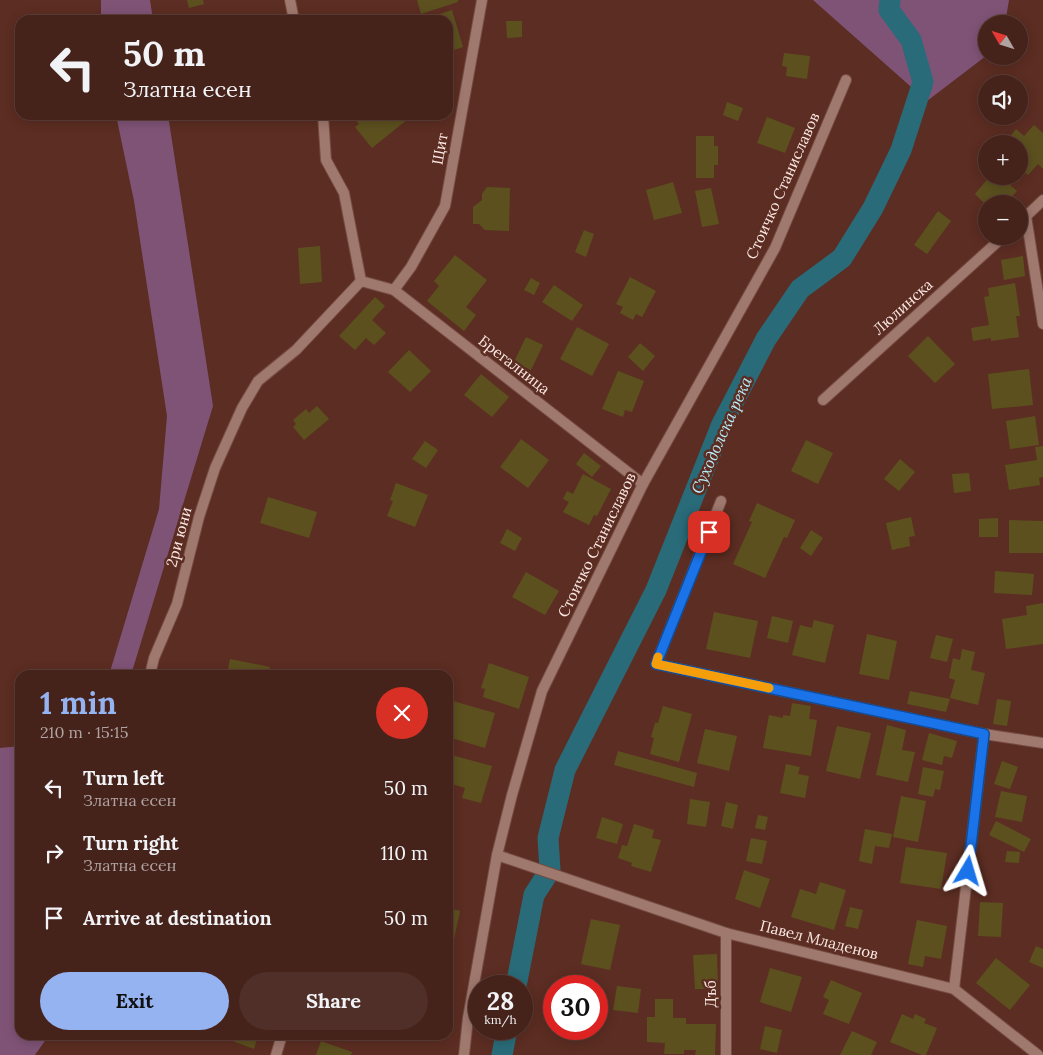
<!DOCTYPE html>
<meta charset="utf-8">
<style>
:root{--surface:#45221a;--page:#4f2f27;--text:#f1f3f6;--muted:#b0a4a2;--line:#5d3f39;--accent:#95b2f1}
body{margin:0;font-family:Lora,serif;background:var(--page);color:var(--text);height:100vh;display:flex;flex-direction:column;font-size:19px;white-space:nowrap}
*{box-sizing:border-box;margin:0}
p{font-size:16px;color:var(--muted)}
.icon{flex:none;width:28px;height:28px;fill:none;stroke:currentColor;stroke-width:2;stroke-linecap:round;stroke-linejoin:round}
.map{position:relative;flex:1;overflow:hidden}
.sheet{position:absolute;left:15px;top:670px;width:438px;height:370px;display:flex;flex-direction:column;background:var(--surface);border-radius:15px;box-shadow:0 2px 12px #0003,0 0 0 1px var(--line)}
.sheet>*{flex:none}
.top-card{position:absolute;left:15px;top:15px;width:438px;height:105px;border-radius:15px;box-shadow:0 2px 12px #0003,0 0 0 1px var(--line);background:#45221a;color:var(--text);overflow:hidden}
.needle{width:32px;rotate:309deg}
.fabs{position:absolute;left:978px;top:15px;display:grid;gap:10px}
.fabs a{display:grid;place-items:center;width:50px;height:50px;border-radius:50%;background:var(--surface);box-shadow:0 2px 12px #0003,0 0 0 1px var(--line);font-size:25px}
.speed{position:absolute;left:468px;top:975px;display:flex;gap:10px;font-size:25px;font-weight:700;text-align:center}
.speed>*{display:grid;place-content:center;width:65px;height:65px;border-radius:50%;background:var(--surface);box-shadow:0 2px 12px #0003,0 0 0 1px var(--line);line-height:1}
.speed small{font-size:12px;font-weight:400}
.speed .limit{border:8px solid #d22;background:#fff;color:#111}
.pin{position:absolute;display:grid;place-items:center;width:42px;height:42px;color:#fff;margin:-21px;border-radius:10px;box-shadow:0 2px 8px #0006}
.me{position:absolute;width:55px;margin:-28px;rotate:7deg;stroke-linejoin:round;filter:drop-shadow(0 0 4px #0008)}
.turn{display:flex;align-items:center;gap:18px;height:105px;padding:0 25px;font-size:22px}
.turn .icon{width:65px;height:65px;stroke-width:2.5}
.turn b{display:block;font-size:35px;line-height:42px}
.round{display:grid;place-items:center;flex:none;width:52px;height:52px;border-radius:26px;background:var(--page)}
.head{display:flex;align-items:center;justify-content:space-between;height:85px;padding:0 25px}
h1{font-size:30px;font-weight:700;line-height:38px;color:var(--accent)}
.cta{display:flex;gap:10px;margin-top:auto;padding:10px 25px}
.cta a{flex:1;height:58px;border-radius:30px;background:var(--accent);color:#111;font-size:20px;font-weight:700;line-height:58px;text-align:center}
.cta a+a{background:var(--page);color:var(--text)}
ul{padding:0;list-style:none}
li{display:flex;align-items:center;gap:15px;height:65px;padding:0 25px}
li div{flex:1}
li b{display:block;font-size:19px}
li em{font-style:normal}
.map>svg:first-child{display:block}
.green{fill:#7f5376}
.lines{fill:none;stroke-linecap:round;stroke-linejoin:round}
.canal{stroke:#2a6b79;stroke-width:21}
.building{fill:#5c501f}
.service-casing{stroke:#764b41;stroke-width:12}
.minor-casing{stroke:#764b41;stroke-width:12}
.service{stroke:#9f786e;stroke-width:10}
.minor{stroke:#9f786e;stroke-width:10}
.route-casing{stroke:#114b97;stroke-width:12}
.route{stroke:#1a73e8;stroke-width:9}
.slow{stroke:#f59e0b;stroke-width:9}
.labels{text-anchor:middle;stroke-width:5;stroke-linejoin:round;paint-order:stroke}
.street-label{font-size:15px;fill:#fce9e4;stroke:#5c2d22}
.water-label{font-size:16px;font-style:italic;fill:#b8eefb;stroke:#5c2d22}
</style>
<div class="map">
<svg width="1043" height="1055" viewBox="0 0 1043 1055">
<rect width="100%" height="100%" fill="#5c2d22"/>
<g class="green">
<polygon points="101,0 150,0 153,20 101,20"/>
<polygon points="813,0 1009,0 1005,24 986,24 986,56 927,101"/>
<polygon points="116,115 168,115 213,406 131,675 109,675 159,509 167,416 134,201"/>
<polygon points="20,746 20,1035 49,1035 35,1055 0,1055 0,748"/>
</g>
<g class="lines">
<g class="canal">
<polyline points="516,986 534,895 550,870 548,838 565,770 656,590 722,424 766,339 800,289 842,258 873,208 901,150 923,82 911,40 889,10 890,0"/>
<polyline points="502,1055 507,1029"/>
</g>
</g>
<g class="building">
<polygon points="187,0 203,0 204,4 189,8"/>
<polygon points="417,0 458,0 458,2 421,14"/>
<polygon points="452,10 463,47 448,52 448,20 421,20"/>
<polygon points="506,21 522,21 522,37 507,38"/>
<polygon points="784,53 810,56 807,79 786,76 787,67 782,66"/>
<polygon points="727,102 743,108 738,121 723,115"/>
<polygon points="357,115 413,115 372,148 355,127 359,124 355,119 358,116"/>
<polygon points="767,117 795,128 785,153 757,143"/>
<polygon points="1034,125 1043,133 1043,169 1038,164 1028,175 1019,167 1019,144 1004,144 1016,129 1024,136"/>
<polygon points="696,136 714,136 714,146 718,146 718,165 714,165 714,178 696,178"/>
<polygon points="990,176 1000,176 1017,191 1005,204 985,204 975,194"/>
<polygon points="673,182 682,213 654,220 646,190"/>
<polygon points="487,187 510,188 509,231 485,230 479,224 473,224 473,207 482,200 482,194"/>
<polygon points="711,188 719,224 702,227 695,191"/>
<polygon points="938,211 951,221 927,254 914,245"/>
<polygon points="584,230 594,234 586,257 575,252"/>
<polygon points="320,246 322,282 300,284 298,248"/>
<polygon points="455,255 487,280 466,307 476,315 464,331 427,301 439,286 434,281"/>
<polygon points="1023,256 1025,276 1004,280 1001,260"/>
<polygon points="630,277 656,291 642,317 636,314 633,320 620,313 623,307 616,304"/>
<polygon points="531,278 540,283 534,295 524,290"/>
<polygon points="1015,283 1020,316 1016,316 1019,337 991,341 991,338 973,341 971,328 989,325 984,297 989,296 988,288"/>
<polygon points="554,285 583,305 572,321 542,302"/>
<polygon points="375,297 385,306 372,320 386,333 374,345 366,338 355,350 339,336"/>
<polygon points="577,327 609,344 592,376 560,359"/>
<polygon points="928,336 955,364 935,383 908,356"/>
<polygon points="526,337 543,345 531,370 514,362"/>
<polygon points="640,343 655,356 643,371 628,357"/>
<polygon points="409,350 431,371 410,392 388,372"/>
<polygon points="1029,369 1033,405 992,409 988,374"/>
<polygon points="618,371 644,381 632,412 625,410 623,417 602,409"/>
<polygon points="481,374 509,397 492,417 464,395"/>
<polygon points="317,406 329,419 304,440 293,427 296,424 293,420 306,409 309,413"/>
<polygon points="1035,416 1039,445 1010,449 1006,421"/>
<polygon points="521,439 549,460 528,488 500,467"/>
<polygon points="806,440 833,453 818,484 791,471"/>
<polygon points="425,441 438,450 426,468 412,459"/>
<polygon points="1043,446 1043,477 1039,478 1040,485 1009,490 1005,465 1037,460 1035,447"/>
<polygon points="584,453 601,466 592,477 576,464"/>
<polygon points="900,459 915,472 899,491 884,479"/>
<polygon points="969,473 971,491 954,493 952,474"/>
<polygon points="583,474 611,489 597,516 594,515 589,525 563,512 569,502 563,499 567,491 573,494"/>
<polygon points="396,483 428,495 415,527 387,516 393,501 390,500"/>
<polygon points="268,497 317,512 309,538 260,523"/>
<polygon points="757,503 795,520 787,538 784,537 765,578 733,564 752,522 749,521"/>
<polygon points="911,517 915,536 909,537 910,546 892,550 886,523"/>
<polygon points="998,518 998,537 979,537 979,519"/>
<polygon points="1009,520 1043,521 1043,553 1009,553"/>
<polygon points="507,529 522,538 515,551 500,543"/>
<polygon points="811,530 823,538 811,556 800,548"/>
<polygon points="995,571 1034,574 1032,595 994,593"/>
<polygon points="526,572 559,591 545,615 512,597"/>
<polygon points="1043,603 1043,644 1006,649 1002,619 1027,615 1026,606"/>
<polygon points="714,612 758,621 750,658 706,649"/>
<polygon points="772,616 793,621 788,643 767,638"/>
<polygon points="814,620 834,625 825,663 792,655 800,625 812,628"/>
<polygon points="867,634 897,641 889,680 859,674"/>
<polygon points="936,635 953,639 947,662 930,658"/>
<polygon points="962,649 975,652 971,670 985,673 978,705 950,698 955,680 949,678 953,658 960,660"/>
<polygon points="230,659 270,667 268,675 227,675"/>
<polygon points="489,663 529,677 519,709 483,697 485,689 481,688"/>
<polygon points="910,691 950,699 946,712 907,704"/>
<polygon points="997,699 1011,701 1007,726 993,724"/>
<polygon points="453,701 495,713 485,748 448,737 448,721"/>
<polygon points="792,703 811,706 809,719 817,720 811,756 763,748 769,715 783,718 783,715 790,716"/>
<polygon points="663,706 692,714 679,762 650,754 654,738 651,737 655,723 658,723"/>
<polygon points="887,725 906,730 902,750 915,752 908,782 876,775"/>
<polygon points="837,726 871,733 860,779 826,771"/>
<polygon points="705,729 737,736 729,771 697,763"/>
<polygon points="929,733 957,741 952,758 944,756 942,765 922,760"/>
<polygon points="618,751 697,773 694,787 614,765"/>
<polygon points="448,754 492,766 481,803 462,798 465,788 448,783"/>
<polygon points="1002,761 1018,767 1010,789 994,784"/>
<polygon points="786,764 800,767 798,774 809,776 805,798 780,793"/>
<polygon points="923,767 944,771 940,790 935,789 933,797 918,794"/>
<polygon points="1001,791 1027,796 1022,822 995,817"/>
<polygon points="901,796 926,801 918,842 893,837"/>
<polygon points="690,799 710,802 706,827 687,824"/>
<polygon points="726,802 738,805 733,829 721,826"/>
<polygon points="758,815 768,817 765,830 755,828"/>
<polygon points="602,817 623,824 617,844 596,838"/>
<polygon points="996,821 1031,839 1024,852 989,835"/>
<polygon points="634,824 654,830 652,838 661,840 651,872 631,866 632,863 618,858 622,845 627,846"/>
<polygon points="865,829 892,834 889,848 875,846 872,864 859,861"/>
<polygon points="751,838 767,841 762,864 746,861"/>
<polygon points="906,847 947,853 941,889 900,883"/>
<polygon points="1007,851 1020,852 1019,863 1005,862"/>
<polygon points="744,870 770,879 760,908 735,899"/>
<polygon points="820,882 846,890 834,930 791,917 800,889 816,894"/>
<polygon points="980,902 1003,903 1001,937 978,936"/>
<polygon points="850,907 863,910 858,929 845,926"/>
<polygon points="448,908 460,911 453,944 448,943"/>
<polygon points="591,919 620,925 610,970 581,964"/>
<polygon points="917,920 947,926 941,959 925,956 923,967 908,964"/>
<polygon points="1036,946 1043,949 1043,968 1029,962"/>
<polygon points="717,954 718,989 695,989 693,955"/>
<polygon points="996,958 1030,985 1010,1010 976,983"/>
<polygon points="770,968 802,977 791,1012 760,1002"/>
<polygon points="831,980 862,993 849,1024 823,1014 829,1000 823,997"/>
<polygon points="617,986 641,989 638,1013 613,1010"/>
<polygon points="655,999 673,999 673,1018 686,1018 686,1024 716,1024 715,1055 695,1055 696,1050 684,1050 684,1054 664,1054 665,1043 647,1042 647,1017 655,1017"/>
<polygon points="902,1014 913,1019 915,1014 926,1019 924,1023 937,1028 926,1055 922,1055 890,1042"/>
<polygon points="765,1026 782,1030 777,1053 760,1049"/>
<polygon points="852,1031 877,1042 871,1055 840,1055"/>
<polygon points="118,1035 144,1035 144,1038 118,1040"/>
<polygon points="232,1035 258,1035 254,1049 230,1040"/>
<polygon points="321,1041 352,1052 351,1055 316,1055"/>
</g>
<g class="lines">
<defs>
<g id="service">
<polyline points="290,0 294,20"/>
<polyline points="323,115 326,160 344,193 361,281"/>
</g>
<g id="minor">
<polyline points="1026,216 1043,324"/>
<polyline points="1019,223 1043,200"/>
<polyline points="394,290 411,267 445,206 482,0"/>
<polyline points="823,400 1004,236"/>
<polyline points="721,501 656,664 984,734 1043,743"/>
<polyline points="150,675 154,658 177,604 199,517 215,468 242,408 258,381 296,350 361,281 394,290 643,484"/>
<polyline points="497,855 726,933 954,989 1038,1055"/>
<polyline points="954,989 984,734"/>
<polyline points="276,1055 282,1035"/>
<polyline points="464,1055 468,1018 497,855 512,795 542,691 643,484 775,248 846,80"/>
<polyline points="726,1055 726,933"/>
</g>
</defs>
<use href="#service" class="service-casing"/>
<use href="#minor" class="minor-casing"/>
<use href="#service" class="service"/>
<use href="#minor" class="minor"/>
</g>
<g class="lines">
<defs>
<polyline id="route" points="709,532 656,664 984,734 968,871"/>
</defs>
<use href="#route" class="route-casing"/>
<use href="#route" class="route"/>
<polyline class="slow" points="658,657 656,664 769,688"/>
</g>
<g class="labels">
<g class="street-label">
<text transform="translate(440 149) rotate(-80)" y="5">Щит</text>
<text transform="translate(783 186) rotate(-66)" y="5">Стоичко Станиславов</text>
<text transform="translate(903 307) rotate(-42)" y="5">Люлинска</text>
<text transform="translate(514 365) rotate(38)" y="5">Брегалница</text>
<text transform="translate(179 537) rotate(-75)" y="5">2ри юни</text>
<text transform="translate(597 545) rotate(-64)" y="5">Стоичко Станиславов</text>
<text transform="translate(819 940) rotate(14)" y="5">Павел Младенов</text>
<text transform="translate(711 994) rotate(-90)" y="5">Дъб</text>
</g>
<g class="water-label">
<text transform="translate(721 435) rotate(-66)" y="6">Суходолска река</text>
</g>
</g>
</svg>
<div class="fabs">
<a><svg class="needle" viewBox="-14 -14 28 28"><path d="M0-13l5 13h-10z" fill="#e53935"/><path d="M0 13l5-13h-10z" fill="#b0a4a2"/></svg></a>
<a><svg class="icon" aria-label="sound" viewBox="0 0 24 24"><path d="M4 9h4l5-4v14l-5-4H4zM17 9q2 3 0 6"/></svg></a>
<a>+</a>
<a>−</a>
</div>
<div class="speed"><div>28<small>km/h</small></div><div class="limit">30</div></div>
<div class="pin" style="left:709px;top:532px;background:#d93025"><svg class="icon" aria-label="arrive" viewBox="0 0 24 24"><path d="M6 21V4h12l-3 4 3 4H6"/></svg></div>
<svg class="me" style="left:968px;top:871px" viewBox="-20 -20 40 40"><path d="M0-17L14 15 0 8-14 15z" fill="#1a73e8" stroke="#fff" stroke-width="4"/></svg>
<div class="top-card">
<div class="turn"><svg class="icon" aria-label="left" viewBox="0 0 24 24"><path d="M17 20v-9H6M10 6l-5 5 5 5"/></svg><div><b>50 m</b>Златна есен</div></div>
</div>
<section class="sheet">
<div class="head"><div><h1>1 min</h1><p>210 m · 15:15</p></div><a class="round" style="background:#d93025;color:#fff"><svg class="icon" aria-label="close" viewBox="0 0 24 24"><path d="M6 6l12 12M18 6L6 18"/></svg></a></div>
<ul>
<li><svg class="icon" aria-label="left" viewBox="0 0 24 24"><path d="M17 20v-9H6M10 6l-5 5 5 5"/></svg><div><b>Turn left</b><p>Златна есен</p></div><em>50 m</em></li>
<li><svg class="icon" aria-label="right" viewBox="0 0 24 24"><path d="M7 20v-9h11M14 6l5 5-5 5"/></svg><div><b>Turn right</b><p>Златна есен</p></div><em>110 m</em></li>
<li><svg class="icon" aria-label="arrive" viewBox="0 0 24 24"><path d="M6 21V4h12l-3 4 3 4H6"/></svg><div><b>Arrive at destination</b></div><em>50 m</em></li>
</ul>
<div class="cta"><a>Exit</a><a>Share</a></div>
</section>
</div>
